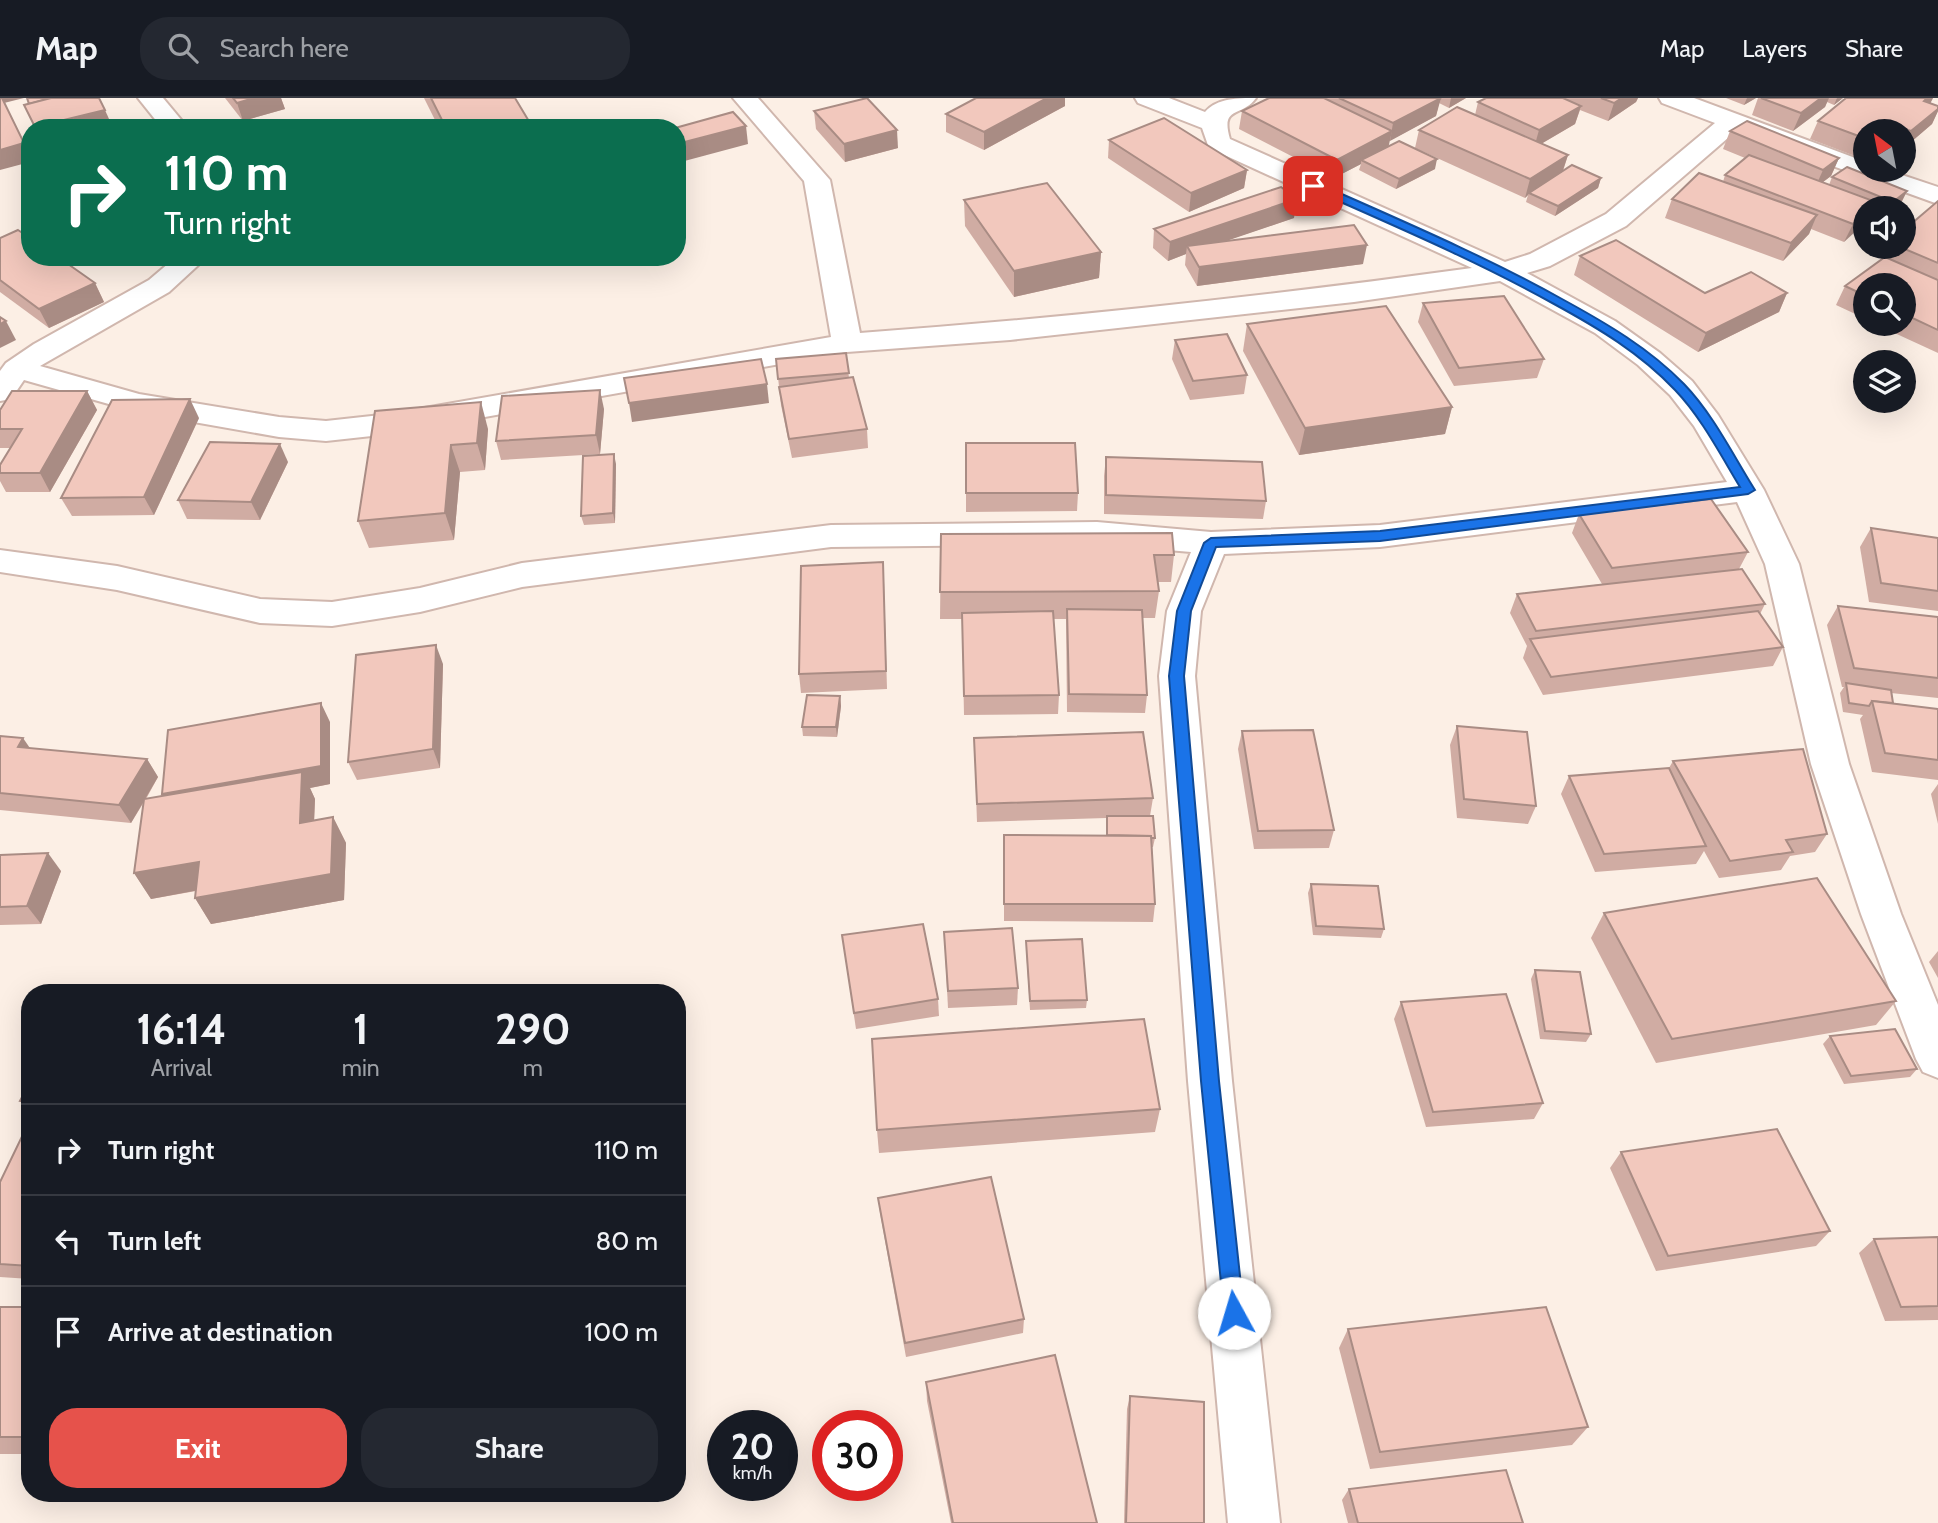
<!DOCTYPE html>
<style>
:root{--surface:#171b24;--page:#242831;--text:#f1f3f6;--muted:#9ea1a6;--line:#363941;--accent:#e6524b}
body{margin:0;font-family:Cabin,sans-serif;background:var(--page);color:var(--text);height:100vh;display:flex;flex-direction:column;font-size:26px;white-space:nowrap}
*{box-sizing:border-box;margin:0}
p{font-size:23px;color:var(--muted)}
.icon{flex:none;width:38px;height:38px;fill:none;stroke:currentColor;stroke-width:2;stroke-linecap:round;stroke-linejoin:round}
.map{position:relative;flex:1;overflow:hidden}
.drawer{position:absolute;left:21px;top:886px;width:665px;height:518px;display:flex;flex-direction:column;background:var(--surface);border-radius:28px;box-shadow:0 7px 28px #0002}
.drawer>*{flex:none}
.hud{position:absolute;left:21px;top:21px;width:665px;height:147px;border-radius:28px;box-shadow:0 7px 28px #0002;background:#0b6e4f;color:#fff;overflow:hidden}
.needle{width:46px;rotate:328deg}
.controls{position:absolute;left:1853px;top:21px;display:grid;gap:14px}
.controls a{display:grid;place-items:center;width:63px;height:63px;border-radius:50%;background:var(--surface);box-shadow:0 7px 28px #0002;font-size:35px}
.speed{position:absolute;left:707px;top:1312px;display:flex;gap:14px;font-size:35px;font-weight:700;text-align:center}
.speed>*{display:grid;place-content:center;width:91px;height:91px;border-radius:50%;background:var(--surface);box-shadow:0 7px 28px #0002;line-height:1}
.speed small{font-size:18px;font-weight:400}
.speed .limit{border:10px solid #d22;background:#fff;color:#111}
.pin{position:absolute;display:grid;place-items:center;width:60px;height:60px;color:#fff;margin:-30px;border-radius:14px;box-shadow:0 4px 10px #0006}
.me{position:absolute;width:77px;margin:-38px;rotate:354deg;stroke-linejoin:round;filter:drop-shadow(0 0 5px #0008)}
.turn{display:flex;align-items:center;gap:24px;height:147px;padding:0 28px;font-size:32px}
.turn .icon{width:91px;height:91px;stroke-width:2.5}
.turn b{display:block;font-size:49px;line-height:60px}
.eta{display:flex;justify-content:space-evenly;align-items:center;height:119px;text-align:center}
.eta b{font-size:42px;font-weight:700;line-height:49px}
.button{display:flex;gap:14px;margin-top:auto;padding:14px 28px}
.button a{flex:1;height:80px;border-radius:28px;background:var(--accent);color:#fff;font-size:28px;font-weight:700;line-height:80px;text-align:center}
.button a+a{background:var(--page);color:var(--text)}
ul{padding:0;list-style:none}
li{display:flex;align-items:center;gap:21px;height:91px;padding:0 28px;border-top:2px solid var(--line)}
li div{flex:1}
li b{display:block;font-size:26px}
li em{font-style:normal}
header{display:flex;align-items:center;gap:42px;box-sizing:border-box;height:98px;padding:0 35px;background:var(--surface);border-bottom:2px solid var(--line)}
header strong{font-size:33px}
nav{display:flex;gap:38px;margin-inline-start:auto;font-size:24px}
.search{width:490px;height:63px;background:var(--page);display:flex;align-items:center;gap:18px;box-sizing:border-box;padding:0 24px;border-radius:28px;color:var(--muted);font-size:26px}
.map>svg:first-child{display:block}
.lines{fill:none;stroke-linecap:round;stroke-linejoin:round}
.street-casing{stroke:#d0b7ae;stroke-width:4}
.street{fill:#fff;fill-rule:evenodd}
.wall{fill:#d0aca3}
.shaded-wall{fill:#a98c84}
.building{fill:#f2c8bd;stroke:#a98c84;stroke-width:2}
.route{fill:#1a73e8;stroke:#114b97;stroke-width:2}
</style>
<header>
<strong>Map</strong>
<div class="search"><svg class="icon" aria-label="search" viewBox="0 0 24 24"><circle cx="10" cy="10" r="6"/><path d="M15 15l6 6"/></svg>Search here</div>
<nav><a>Map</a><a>Layers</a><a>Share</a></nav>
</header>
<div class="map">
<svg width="1938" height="1425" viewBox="0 0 1938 1425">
<rect width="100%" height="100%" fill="#fcefe5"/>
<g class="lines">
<defs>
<g id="street">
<polygon points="138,0 163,0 188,30 162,30"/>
<path d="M733,0h25l72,82 30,153c205,-15 409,-37 612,-65l-263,-120 -7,-20 -64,-25 -3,-5h34l36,14c12,-14 33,-14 51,-14 -14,20 -36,7 -26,41l275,123 25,-8 76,-40 109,-91 -53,-20 -3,-5h35l172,64v8h21l51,17v17l-202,-73 -110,95 -76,40 -23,7 88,48 45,32 32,28 26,34 46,75 35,74 50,200 52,150 37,91v73l-15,-6 -7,-13 -55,-145 -50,-150 -46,-200 -28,-62 -357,45 -156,7 -23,57 -6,65 37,405 48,442h-52l-40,-442 -29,-405 8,-65 24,-59 -94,-8 -266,3 -309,40 -102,25 -88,14 -72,-3 -143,-33 -117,-18v-22l117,16 143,33 72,3 88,-14 102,-25 309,-38 266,-3 114,10 169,-7 347,-43 -33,-56 -24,-31 -32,-30 -43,-32 -95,-52 -146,21 -344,38 -163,12 -457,82 -64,7 -47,-4 -142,-25 -113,-32 -13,19 -11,2v-30l6,-8 28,-19 115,-64 27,-23h31l-38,35 -129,74 99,28 140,23 47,4 64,-7 441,-77 -27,-156z"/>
</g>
</defs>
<use href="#street" class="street-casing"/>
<use href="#street" class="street"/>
</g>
<g class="wall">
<polygon points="225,0 281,0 285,11 243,23"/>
<polygon points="424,0 515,0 533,30 439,30"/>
<polygon points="976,0 1065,0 1065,8 984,52 946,34 946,16"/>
<polygon points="1269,0 1466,0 1449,10 1439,5 1436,18 1389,43 1388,48 1435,71 1396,91 1359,72 1361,66 1334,80 1239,31 1242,13"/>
<polygon points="1486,0 1638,0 1636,4 1608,23 1580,12 1575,26 1541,46 1568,57 1563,73 1601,80 1598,90 1555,118 1526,104 1528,97 1525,100 1415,50 1419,32 1475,17 1478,4"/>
<polygon points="1726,0 1756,0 1744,7"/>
<polygon points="1758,0 1843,0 1834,7 1827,4 1825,9 1793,33 1752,17"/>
<polygon points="1933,0 1930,5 1938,8 1938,13 1932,26 1904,50 1904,33 1866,33 1866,50 1855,58 1810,41 1818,23"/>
<polygon points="814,13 898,50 845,64 816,31"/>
<polygon points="1730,33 1839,60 1831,78 1823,84 1829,87 1832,79 1907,93 1902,103 1893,110 1881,110 1874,107 1844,144 1811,131 1809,136 1783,163 1665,120 1672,101 1723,84 1725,77 1745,60 1723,51"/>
<polygon points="1109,42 1247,72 1244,90 1189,114 1108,60"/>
<polygon points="964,102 1101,154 1099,180 1014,199 965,128"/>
<polygon points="1938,103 1938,255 1875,226 1904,226 1904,187 1866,187 1866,221 1836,207 1845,188 1881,162 1887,149 1904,149"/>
<polygon points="1294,120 1225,143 1363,166 1197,188 1185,167 1186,156 1168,163 1153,150 1154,131"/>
<polygon points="0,140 95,185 104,204 49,230 0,194"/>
<polygon points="1580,158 1705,195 1787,195 1779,214 1698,254 1574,177"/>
<polygon points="1423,205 1544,261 1537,280 1454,288 1418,224"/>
<polygon points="1247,226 1452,309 1445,336 1299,357 1243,253"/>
<polygon points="1175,242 1247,277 1244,296 1190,302 1172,261"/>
<polygon points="846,255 849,280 867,331 868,350 792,360 781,307 776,261"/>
<polygon points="87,293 97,312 50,394 6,394 0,383 0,368 10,350 0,350 0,312"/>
<polygon points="604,311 600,356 501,362 496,343"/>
<polygon points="375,313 488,331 485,372 460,374 454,442 369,450 358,423"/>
<polygon points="199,320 154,417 72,418 61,400"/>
<polygon points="966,345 1078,395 1077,413 966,414"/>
<polygon points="1106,359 1266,403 1263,421 1104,416 1104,378"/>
<polygon points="288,364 260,422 187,421 178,402"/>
<polygon points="616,366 615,425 584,427 581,418"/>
<polygon points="1579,416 1748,454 1739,471 1765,506 1760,516 1783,549 1773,568 1543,597 1523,560 1527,548 1510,515 1517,496 1602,486 1572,435"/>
<polygon points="1871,430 1938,440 1938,513 1869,504 1860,449"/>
<polygon points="941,436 1174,457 1171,484 1158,484 1159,493 1155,520 1142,520 1147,597 1145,615 1067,614 1066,521 1053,521 1059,597 1058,616 964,617 962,521 940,521"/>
<polygon points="884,483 887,591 801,595 799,576"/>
<polygon points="1838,508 1938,519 1938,600 1891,595 1893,605 1938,611 1938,682 1872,674 1860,621 1863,617 1843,614 1840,595 1844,589 1842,589 1827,527"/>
<polygon points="443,566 440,670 357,682 348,664"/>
<polygon points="840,598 841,608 837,639 803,638 802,629"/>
<polygon points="330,624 330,686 310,690 315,701 314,722 333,719 346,745 344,802 211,826 195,800 196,793 151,801 134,775 144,704 131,725 0,712 0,638 30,650 147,661 158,679 146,701 163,698 162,696"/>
<polygon points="1457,628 1536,708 1528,726 1457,720 1450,647"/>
<polygon points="1242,633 1334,732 1329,750 1254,751 1238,651"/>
<polygon points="974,640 1153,700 1150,718 1155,740 1153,749 1152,749 1155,806 1153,824 1004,823 1004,737 1106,737 1106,720 977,724"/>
<polygon points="1673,663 1827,736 1815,754 1790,758 1781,772 1719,780 1704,753 1696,766 1595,774 1561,696 1569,678 1669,670"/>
<polygon points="1938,686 1938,726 1931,696"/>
<polygon points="0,757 61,773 41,826 0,827"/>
<polygon points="1311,786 1384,831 1381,840 1313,837 1308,795"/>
<polygon points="1604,815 1896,903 1876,927 1656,965 1591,840"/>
<polygon points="944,834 1018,890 1017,907 948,910"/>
<polygon points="842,837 938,901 939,918 856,931"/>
<polygon points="1026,843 1087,902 1086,910 1030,912 1026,852"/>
<polygon points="1938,853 1938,880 1929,864"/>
<polygon points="1535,872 1591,936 1586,944 1540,941 1531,881"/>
<polygon points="1401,904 1543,1005 1534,1021 1426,1029 1394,921"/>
<polygon points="1830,938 1917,971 1910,979 1844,986 1823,946"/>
<polygon points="30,984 30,1013 20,1003"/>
<polygon points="1160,1011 1155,1034 879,1055 877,1032"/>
<polygon points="30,1026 30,1181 0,1179 0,1084"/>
<polygon points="1621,1054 1830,1133 1816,1148 1656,1173 1610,1070"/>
<polygon points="878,1100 1024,1221 1023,1235 906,1259 880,1115"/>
<polygon points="1938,1139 1938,1222 1885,1223 1859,1155 1874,1141"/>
<rect x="0" y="1209" width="30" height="147"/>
<polygon points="1348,1231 1588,1329 1572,1347 1370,1371 1339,1250"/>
<polygon points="926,1284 1097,1425 951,1425 927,1303"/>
<polygon points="1130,1298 1204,1425 1124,1425 1127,1311"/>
<polygon points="1349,1391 1523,1425 1348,1425 1342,1402"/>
</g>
<g class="shaded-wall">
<polygon points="0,0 24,0 0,6"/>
<polygon points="254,0 281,0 285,11 243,23 237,5"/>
<polygon points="1047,0 1065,0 1065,8 984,52 984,34"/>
<polygon points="1441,0 1436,18 1390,43 1393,25"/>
<polygon points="1451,0 1466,0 1449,10"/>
<polygon points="1622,0 1638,0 1636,4 1608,23 1614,5"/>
<polygon points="1747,0 1756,0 1744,7"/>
<polygon points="1821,0 1829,0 1825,9 1793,33 1801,15"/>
<polygon points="1837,0 1843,0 1834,7"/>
<polygon points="1927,0 1933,0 1928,10 1924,3"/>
<polygon points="1581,8 1575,26 1534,50 1539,32"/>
<polygon points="1938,11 1938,13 1932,26 1904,50 1911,33"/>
<polygon points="105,12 113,30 36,30"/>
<polygon points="1883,24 1879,33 1872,33"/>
<polygon points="746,28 748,46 677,65 677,46"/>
<polygon points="897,32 898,50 845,64 844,46"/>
<polygon points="1392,33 1388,51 1361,62 1361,66 1334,80 1337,62"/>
<polygon points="1866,38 1866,50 1855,58 1864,40"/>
<polygon points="24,45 30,57 30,64 0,72 0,52"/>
<polygon points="1568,57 1562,75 1529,95 1528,97 1525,100 1530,81"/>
<polygon points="1839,60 1831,78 1815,90 1823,72"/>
<polygon points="1437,61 1435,71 1396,91 1399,81"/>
<polygon points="1247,72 1244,90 1189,114 1191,95"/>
<polygon points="1601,80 1598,90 1555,118 1558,108"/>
<polygon points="1907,93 1902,103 1893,110 1890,110 1893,104"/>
<polygon points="1297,101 1294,120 1191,155 1187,148 1186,156 1168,163 1170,144"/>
<polygon points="1866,114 1866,124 1844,144 1853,126"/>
<polygon points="1817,117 1809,136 1783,163 1791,145"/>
<polygon points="1367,147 1363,166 1197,188 1199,169"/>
<polygon points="1101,154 1099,180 1014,199 1014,173"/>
<polygon points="95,185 104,204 49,230 39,211"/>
<polygon points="1787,195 1779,214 1698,254 1706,235"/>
<polygon points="6,223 16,242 0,250 0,226"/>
<polygon points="767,286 769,305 632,324 629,305"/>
<polygon points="600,292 604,311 600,356 596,337"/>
<polygon points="87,293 97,312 50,394 40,375"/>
<polygon points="190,301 199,320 154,417 144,399"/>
<polygon points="481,304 488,331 485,372 477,345"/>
<polygon points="1452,309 1445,336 1299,357 1305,330"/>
<polygon points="280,346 288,364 260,422 251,404"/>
<polygon points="451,347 460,374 454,442 445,415"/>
<polygon points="614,356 616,366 615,425 613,415"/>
<polygon points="436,547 443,566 440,670 433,651"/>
<polygon points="840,598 841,608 837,639 836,629"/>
<polygon points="321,605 330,624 330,686 310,690 315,701 313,750 300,725 174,715 162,696"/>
<polygon points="23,640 36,659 18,649"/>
<polygon points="147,661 158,679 131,725 119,707"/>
<polygon points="333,719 346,745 344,802 211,826 195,800"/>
<polygon points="48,755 61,773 41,826 27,808"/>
<polygon points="199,764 215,789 151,801 134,775"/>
<polygon points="30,1321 30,1345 22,1339"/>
</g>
<g class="building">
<polygon points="0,0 2,0 24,45 0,52"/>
<polygon points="27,0 51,0 29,6"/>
<polygon points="51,0 99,0 105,12 35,29 24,7"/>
<polygon points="233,0 254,0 237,5"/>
<polygon points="431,0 515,0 533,30 446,30"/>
<polygon points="867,0 897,32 844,46 814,13"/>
<polygon points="976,0 1047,0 984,34 946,16"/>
<polygon points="1269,0 1324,0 1392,33 1337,62 1242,13"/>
<polygon points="1339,0 1441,0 1393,25"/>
<polygon points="1486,0 1563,0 1581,8 1539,32 1478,4"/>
<polygon points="1601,0 1622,0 1614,5"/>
<polygon points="1761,0 1821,0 1801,15"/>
<polygon points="1846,0 1927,0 1924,3 1938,8 1938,11 1911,33 1883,24 1872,33 1866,33 1866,38 1864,40 1818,23"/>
<polygon points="1457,9 1568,57 1530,81 1419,32"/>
<polygon points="733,14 746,28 677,46 677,30 675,30"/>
<polygon points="1164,20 1247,72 1191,95 1109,42"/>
<polygon points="1747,23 1839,60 1823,72 1730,33"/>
<polygon points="1399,43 1437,61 1399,81 1361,62"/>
<polygon points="1749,57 1876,104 1869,110 1866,110 1866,114 1853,126 1725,77"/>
<polygon points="1572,67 1601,80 1558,108 1529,95"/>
<polygon points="1847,69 1907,93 1893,104 1832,79"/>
<polygon points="1699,75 1817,117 1791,145 1672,101"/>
<polygon points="1047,85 1101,154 1014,173 964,102"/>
<polygon points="1281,89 1297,101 1170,144 1154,131"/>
<polygon points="1938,103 1938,165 1900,149 1904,149 1904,132"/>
<polygon points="1354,127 1367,147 1199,169 1187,148"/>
<polygon points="18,132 30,140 30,159 58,159 95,185 39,211 0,182 0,140"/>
<polygon points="1616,142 1705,195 1751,174 1787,195 1706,235 1580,158"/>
<polygon points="1885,159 1938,182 1938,232 1904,216 1904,187 1866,187 1866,198 1845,188"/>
<polygon points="1504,198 1544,261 1459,270 1423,205"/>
<polygon points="1386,208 1452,309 1305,330 1247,226"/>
<polygon points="0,219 6,223 0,226"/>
<polygon points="1227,236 1247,277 1193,283 1175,242"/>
<polygon points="846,255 849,275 778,281 776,261"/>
<polygon points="761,261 767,286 629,305 624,280"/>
<polygon points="853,279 867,331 789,341 779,289"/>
<polygon points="600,292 596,337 496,343 502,298"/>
<polygon points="12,293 87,293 40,375 0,375 0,367 22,331 0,331 0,312"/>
<polygon points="190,301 144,399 61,400 112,302"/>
<polygon points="481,304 477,345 451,347 445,415 358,423 375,313"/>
<polygon points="210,344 280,346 251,404 178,402"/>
<polygon points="966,345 1075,345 1078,395 966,395"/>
<polygon points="614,356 613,415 581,418 583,358"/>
<polygon points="1106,359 1262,364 1266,403 1106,397"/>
<polygon points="1711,401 1748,454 1612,470 1579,416"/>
<polygon points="1871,430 1938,440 1938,493 1881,485"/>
<polygon points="1172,435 1174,457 1154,457 1159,493 940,494 941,436"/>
<polygon points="883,464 886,573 799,576 801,468"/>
<polygon points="1742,471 1765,506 1536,533 1517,496"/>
<polygon points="1838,508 1938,519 1938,580 1854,570"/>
<polygon points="1067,511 1142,512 1147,597 1069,596"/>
<polygon points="1053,513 1059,597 964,598 962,515"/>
<polygon points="1758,513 1783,549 1551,579 1530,541"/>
<polygon points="436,547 433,651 348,664 356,557"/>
<polygon points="1846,585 1891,592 1893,605 1872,603 1869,608 1849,605"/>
<polygon points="807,597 840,598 836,629 802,629"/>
<polygon points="1872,603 1938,611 1938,662 1885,655"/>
<polygon points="321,605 321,668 162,696 168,632"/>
<polygon points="1457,628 1527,634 1536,708 1464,701"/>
<polygon points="1313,632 1334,732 1258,733 1242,633"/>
<polygon points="1143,634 1153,700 977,706 974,640"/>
<polygon points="0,638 23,640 18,649 147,661 119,707 0,695"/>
<polygon points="1803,651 1827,736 1786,742 1793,754 1730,763 1673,663"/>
<polygon points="1669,670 1706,748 1604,756 1569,678"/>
<polygon points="302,674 300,725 333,719 331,776 195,800 199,764 134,775 144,701"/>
<polygon points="1107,718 1153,718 1155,740 1151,740 1151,738 1107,737"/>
<polygon points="1004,737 1151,738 1155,806 1004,806"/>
<polygon points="48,755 27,808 0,809 0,757"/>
<polygon points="1817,780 1896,903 1672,941 1604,815"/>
<polygon points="1311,786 1378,788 1384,831 1316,828"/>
<polygon points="923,826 938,901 854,915 842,837"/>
<polygon points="1012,830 1018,890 948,893 944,834"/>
<polygon points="1082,841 1087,902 1030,903 1026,843"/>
<polygon points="1535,872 1580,874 1591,936 1545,933"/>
<polygon points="78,893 100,894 77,894"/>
<polygon points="1506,896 1543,1005 1433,1014 1401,904"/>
<polygon points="1144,921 1160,1011 877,1032 872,941"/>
<polygon points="1895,931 1917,971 1851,978 1830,938"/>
<polygon points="30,984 30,1004 20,1003"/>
<polygon points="28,1026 30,1026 30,1168 0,1166 0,1084"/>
<polygon points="1777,1031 1830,1133 1668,1158 1621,1054"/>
<polygon points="991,1079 1024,1221 905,1245 878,1100"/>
<polygon points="1938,1139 1938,1208 1901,1209 1874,1141"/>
<polygon points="0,1209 30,1209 30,1321 22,1339 0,1339"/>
<polygon points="1546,1209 1588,1329 1380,1354 1348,1231"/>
<polygon points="1055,1257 1097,1425 953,1425 926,1284"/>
<polygon points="1130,1298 1204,1304 1204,1425 1126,1425"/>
<polygon points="1506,1372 1523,1425 1358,1425 1349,1391"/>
</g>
<path class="route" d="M1309,85h8c83,37 166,72 245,116 44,24 87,49 122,85 29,30 49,71 71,106l-7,4 -368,47 -164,6 -25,64 -7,65 35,405 25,232 -3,7 -7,3 -7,-3 -3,-7 -23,-232 -32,-405 8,-65 27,-68 7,-5 169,-7 360,-44c-20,-33 -39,-70 -65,-97 -35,-37 -77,-62 -121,-86 -79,-44 -162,-79 -245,-116z"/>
</svg>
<div class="controls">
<a><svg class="needle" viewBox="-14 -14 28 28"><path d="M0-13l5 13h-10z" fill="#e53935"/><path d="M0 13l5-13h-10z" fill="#9ea1a6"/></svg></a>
<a><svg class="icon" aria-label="sound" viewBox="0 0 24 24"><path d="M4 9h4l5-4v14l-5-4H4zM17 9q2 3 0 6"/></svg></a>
<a><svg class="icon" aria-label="search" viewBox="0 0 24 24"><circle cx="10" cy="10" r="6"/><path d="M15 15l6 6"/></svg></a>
<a><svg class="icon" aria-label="layers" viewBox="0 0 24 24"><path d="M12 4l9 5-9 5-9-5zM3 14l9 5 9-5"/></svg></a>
</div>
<div class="speed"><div>20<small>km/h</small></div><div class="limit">30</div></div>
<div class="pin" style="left:1313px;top:88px;background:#d93025"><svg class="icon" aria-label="arrive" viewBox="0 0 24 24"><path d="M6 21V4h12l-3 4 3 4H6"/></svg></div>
<svg class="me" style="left:1234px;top:1215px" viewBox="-20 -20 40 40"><circle r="19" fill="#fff"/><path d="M0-13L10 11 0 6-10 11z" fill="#1a73e8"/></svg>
<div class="hud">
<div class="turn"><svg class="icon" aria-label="right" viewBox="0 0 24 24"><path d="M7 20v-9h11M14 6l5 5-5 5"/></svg><div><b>110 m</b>Turn right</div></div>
</div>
<section class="drawer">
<div class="eta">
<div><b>16:14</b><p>Arrival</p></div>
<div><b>1</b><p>min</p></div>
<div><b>290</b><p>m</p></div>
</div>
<ul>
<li><svg class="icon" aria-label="right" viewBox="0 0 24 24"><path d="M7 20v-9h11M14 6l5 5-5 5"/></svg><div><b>Turn right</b></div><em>110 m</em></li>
<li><svg class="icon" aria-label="left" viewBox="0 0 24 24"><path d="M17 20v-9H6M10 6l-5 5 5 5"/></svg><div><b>Turn left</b></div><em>80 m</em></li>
<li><svg class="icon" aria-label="arrive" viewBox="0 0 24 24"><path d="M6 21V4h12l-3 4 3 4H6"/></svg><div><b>Arrive at destination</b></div><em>100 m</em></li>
</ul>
<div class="button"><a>Exit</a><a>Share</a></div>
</section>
</div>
